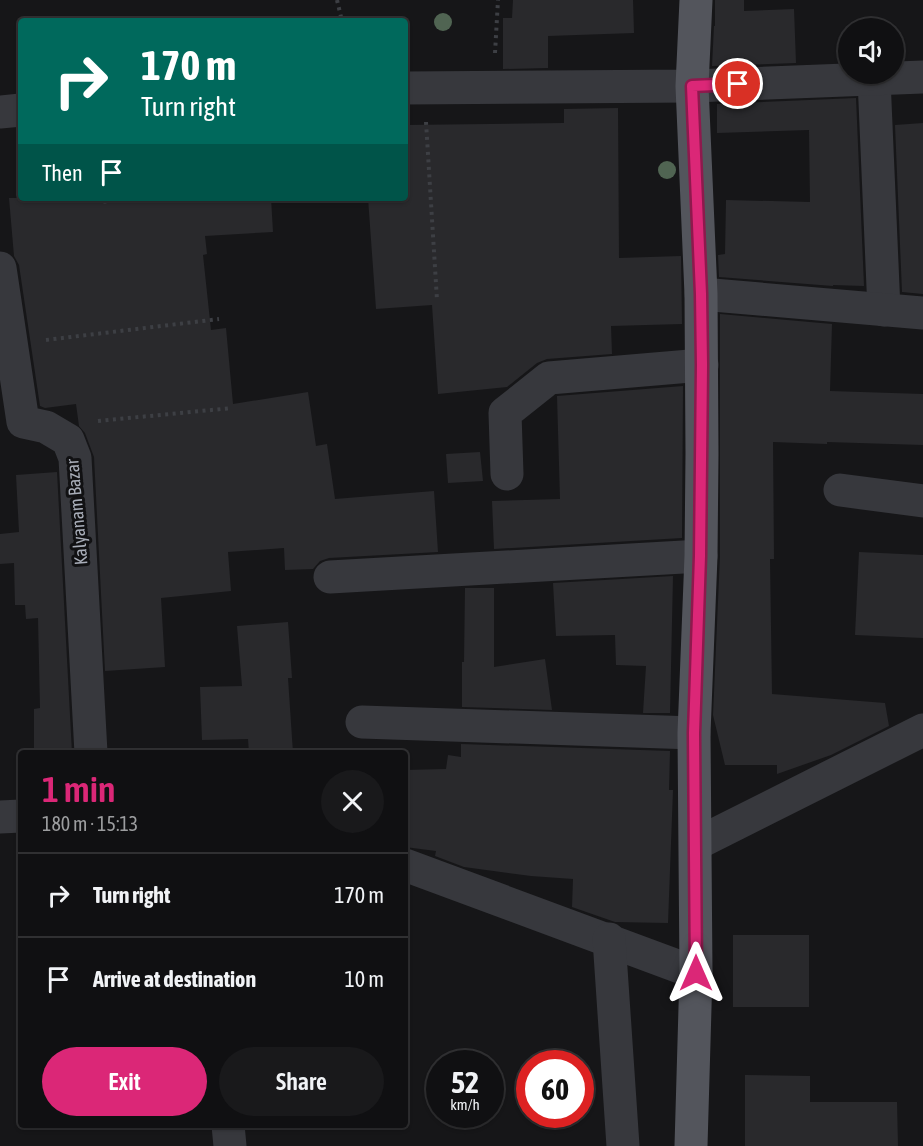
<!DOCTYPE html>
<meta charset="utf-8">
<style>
:root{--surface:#101012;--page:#19191b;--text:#f1f3f6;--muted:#9c9d9f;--line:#303032;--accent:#db2777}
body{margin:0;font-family:"Asap Condensed",sans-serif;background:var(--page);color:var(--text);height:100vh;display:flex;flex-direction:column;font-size:22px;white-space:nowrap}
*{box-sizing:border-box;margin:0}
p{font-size:20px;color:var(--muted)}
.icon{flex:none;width:33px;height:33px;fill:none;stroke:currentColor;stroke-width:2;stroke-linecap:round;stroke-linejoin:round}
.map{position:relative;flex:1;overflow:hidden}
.drawer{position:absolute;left:18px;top:750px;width:390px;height:378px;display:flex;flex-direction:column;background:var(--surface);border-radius:6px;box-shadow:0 2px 4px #0004,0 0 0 2px var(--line)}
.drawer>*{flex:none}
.banner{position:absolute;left:18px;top:18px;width:390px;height:183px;border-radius:6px;box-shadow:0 2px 4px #0004,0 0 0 2px var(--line);background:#00695c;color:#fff;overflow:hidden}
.tools{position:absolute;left:838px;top:18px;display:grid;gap:12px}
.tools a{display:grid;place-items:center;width:66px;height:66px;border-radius:50%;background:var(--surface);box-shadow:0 2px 4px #0004,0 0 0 2px var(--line);font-size:30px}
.speed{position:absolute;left:426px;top:1050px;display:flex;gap:12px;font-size:30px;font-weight:700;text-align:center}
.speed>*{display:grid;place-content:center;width:78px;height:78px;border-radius:50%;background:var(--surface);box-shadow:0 2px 4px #0004,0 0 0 2px var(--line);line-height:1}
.speed small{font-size:15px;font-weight:400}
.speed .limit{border:9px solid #d22;background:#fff;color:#111}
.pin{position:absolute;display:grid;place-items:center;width:51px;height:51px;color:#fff;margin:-26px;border:3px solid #fff;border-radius:50%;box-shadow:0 2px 6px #0007}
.me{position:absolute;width:66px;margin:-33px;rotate:0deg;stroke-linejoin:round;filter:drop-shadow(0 0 4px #0008)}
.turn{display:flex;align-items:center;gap:21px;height:126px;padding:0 24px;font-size:27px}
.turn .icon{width:78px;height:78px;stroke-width:2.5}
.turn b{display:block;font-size:42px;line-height:51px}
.then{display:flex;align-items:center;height:57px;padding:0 24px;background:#0003;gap:12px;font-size:22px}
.round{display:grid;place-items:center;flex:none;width:63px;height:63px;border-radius:32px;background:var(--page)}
.head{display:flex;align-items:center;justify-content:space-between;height:102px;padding:0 24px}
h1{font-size:36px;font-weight:600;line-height:45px;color:var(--accent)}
.action{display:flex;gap:12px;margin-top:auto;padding:12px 24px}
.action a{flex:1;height:69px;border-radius:36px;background:var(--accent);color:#fff;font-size:24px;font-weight:600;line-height:69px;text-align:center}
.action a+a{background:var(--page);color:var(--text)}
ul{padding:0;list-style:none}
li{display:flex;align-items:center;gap:18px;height:84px;padding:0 24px;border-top:2px solid var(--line)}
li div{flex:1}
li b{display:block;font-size:22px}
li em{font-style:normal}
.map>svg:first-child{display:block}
.building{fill:#29292c}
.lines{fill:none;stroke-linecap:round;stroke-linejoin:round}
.path{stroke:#3d3f44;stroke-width:4;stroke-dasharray:3 4.5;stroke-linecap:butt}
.minor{stroke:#37383d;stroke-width:33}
.tertiary{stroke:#37383d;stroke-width:33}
.primary{stroke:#53555c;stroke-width:33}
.tree{fill:#506452}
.route-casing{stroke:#8e194d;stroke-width:15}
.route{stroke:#db2777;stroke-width:10}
.labels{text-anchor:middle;stroke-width:6;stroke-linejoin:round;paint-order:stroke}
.street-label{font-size:18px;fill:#a8adb8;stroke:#111113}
</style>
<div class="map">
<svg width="923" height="1146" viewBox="0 0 923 1146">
<rect width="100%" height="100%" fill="#161618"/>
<g class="building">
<polygon points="513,0 633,0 634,33 548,36 548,68 503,69 503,18 512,18"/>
<polygon points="715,0 744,0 744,11 794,9 796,63 712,66 714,26 715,26"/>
<polygon points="856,98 864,286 833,285 833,286 719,277 718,255 725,254 726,200 810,202 809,130 717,133 717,104"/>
<polygon points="618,108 619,258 681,256 682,324 611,326 612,354 547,359 537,363 507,387 438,394 432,305 376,309 368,198 405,198 405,125 564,123 564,109"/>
<polygon points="923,123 923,294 902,292 895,125"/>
<polygon points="9,198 271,198 273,232 205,236 207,254 203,255 211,330 226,328 233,404 308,392 316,446 327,444 335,499 434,491 438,552 329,558 320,561 313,569 285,570 284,548 228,552 231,591 161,598 165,667 105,671 94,457 85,433 79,426 76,404 45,408 40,406 19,265 14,256"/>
<polygon points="720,314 832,324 830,391 923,394 923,445 827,442 827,444 773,442 774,559 770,559 772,694 885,703 889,726 831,755 777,774 777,765 725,765 713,715 720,556"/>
<polygon points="683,386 682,538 494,549 492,501 560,499 557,396"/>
<polygon points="480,452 483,481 448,483 446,454"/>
<polygon points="57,472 72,753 34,753 34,709 40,708 38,618 26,619 25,605 15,605 14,563 0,564 0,534 19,532 16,475"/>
<polygon points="859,552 923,555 923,638 855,635"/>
<polygon points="673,576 670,713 643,713 646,666 616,665 615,635 556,636 553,583"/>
<polygon points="465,588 494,588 494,667 545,659 552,710 462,707 462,662 464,662"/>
<polygon points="288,622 292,678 288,678 293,753 249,753 248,739 202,740 200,687 242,686 237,626"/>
<polygon points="461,744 670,751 669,790 673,790 668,923 615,922 572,907 573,879 531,876 464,867 435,856 436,851 405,847 405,770 446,769 448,755 461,757"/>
<rect x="733" y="935" width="76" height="72"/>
<polygon points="745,1075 810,1076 810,1102 897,1102 898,1146 745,1146"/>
</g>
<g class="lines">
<g class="path">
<polyline points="337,0 342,21"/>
<polyline points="495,53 498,0"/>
<polyline points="426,122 437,300"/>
<polyline points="99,198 100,202 142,198"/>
<polyline points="46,340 219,319"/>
<polyline points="98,421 232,408"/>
</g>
<g class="minor">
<polyline points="874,79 884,310"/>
<polyline points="405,88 692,86 923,77"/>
<polyline points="0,112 21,110"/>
<polyline points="0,268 23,422 46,427 68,440 75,458 91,753"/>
<polyline points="701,294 923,313"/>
<polyline points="507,474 505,413 549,378 702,365"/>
<polyline points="840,490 923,501"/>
<polyline points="330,577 701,556"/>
<polyline points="362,722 694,733"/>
<polyline points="0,817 21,816"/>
<polyline points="405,865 696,973"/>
<polyline points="609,939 623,1146"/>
<polyline points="228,1125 230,1146"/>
</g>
<polyline class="tertiary" points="696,844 923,730"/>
<polyline class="primary" points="691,1146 696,973 694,733 701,556 702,454 701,294 692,86 696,0"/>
</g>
<g class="tree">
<circle cx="443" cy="22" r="9"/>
<circle cx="667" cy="170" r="9"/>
</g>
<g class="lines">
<defs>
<polyline id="route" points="696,973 694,733 700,556 702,365 701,294 692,86 738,84"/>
</defs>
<use href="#route" class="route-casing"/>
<use href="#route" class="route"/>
</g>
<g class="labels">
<g class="street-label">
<text transform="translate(77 512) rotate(-95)" y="6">Kalyanam Bazar</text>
</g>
</g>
</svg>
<div class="tools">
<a><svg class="icon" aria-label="sound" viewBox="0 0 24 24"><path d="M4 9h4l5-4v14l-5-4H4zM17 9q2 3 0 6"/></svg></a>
</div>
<div class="speed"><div>52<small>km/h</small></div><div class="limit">60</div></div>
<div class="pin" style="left:738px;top:84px;background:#d93025"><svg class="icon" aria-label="arrive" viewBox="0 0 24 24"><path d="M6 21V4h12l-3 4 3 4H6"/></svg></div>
<svg class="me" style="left:696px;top:973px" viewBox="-20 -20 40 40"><path d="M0-17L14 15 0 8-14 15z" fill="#db2777" stroke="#fff" stroke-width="4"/></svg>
<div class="banner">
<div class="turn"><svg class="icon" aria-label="right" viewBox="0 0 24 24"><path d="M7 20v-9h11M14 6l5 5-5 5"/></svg><div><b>170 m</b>Turn right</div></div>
<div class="then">Then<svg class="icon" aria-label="arrive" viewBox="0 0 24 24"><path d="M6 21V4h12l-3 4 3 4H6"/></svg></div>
</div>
<section class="drawer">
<div class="head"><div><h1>1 min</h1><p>180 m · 15:13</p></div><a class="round"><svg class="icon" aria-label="close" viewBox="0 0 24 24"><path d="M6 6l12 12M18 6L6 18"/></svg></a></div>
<ul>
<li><svg class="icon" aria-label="right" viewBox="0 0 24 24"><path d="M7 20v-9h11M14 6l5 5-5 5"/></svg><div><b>Turn right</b></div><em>170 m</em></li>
<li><svg class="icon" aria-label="arrive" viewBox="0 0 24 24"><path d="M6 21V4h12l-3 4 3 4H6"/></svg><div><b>Arrive at destination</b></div><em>10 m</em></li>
</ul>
<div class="action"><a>Exit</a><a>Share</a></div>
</section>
</div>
